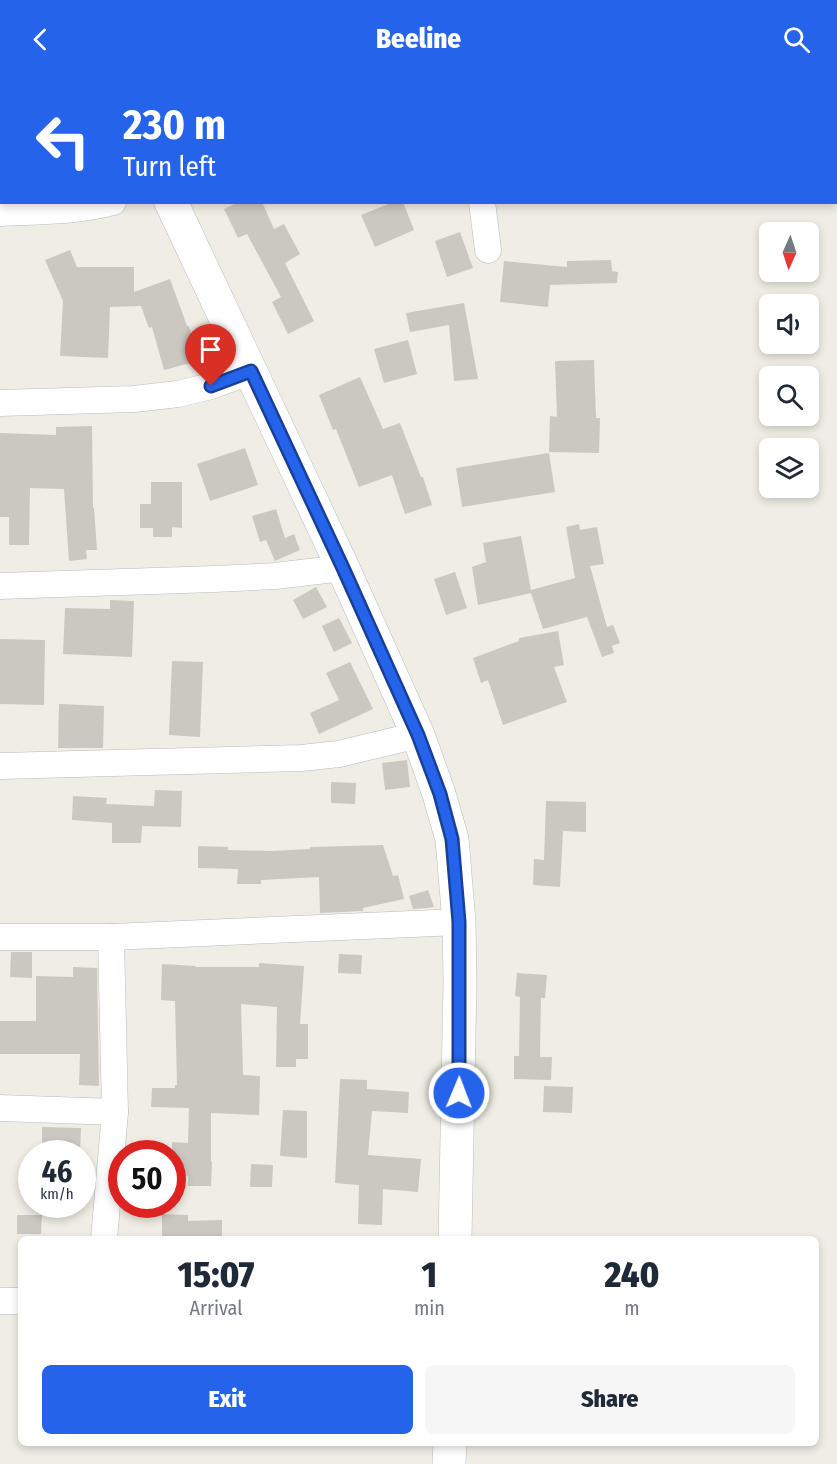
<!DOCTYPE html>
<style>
:root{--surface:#fff;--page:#f6f6f7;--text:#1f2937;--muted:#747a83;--accent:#2563eb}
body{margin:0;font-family:"Fira Sans Condensed",sans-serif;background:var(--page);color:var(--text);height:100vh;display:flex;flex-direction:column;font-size:22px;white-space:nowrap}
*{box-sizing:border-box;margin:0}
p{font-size:20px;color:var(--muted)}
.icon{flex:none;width:33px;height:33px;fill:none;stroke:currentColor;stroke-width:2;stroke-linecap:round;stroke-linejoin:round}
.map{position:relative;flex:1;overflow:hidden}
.sheet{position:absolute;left:18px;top:1158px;width:801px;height:210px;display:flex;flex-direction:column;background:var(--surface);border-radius:9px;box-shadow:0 3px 9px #0003}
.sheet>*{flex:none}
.hud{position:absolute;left:0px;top:0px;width:837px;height:126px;box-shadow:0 3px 9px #0003;background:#2563eb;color:#fff;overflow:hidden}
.needle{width:39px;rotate:183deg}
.fabs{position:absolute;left:759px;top:144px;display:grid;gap:12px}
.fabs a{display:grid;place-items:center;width:60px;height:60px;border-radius:9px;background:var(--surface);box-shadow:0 3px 9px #0003;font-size:30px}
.speed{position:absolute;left:18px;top:1062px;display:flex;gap:12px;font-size:30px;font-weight:700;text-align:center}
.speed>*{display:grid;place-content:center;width:78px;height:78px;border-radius:50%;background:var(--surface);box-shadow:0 3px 9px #0003;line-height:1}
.speed small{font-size:15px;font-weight:400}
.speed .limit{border:9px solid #d22;background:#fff;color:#111}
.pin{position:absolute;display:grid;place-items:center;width:51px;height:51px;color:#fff;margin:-62px -26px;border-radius:50% 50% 50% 0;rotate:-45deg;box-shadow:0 0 6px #0007}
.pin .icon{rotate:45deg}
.me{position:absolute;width:66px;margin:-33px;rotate:1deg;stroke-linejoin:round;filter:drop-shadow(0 0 4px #0008)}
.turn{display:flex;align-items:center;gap:21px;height:126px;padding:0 24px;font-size:27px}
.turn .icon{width:78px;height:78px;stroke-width:2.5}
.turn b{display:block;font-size:42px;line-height:51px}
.eta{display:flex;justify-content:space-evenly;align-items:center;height:102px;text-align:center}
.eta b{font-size:36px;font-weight:800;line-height:42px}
.cta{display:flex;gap:12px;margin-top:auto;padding:12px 24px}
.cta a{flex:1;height:69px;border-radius:9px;background:var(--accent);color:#fff;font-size:24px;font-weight:800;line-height:69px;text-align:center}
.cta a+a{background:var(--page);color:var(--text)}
header{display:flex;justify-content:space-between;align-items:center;height:78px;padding:0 24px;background:var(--accent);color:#fff;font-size:27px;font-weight:800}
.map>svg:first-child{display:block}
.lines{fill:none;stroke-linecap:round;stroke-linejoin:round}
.river{stroke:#a5dbff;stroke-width:40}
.building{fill:#cbc8c1}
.minor-casing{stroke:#b7bbbf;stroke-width:27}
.secondary-casing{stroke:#b8bcc2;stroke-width:34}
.minor{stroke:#fff;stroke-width:26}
.secondary{stroke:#fff;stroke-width:33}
.route-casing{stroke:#184099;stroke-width:15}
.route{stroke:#2563eb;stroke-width:10}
</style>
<header><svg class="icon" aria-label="back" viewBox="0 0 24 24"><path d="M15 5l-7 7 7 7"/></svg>Beeline<svg class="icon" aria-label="search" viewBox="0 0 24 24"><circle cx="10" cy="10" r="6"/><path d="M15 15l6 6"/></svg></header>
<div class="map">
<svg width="837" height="1386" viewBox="0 0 837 1386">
<rect width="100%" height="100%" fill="#f0ede4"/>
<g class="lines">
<g class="river">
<polyline points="812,0 812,2"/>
<polyline points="836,53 837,56"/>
</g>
</g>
<g class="building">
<polygon points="238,124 262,124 274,151 284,146 300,176 285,185 314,243 288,256 272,224 281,219 247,156 238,160 224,131"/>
<polygon points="393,124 403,124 414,152 375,169 361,137"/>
<polygon points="460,154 473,190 447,199 435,163"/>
<polygon points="70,172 77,189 134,189 134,214 170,201 187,248 189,248 198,283 164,292 152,249 149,250 141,228 110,229 108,280 60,278 63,223 45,182"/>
<polygon points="611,182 612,193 618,194 617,205 550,207 548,229 500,224 504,183 567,189 567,183"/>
<polygon points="464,225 478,301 454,303 449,247 410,254 406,235"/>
<polygon points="408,262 417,296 384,305 374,271"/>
<polygon points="594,282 596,340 600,340 599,375 549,374 550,338 557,339 555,283"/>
<polygon points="360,299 383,351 400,345 421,399 423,399 432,427 405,436 392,397 359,409 336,351 333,352 319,317"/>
<polygon points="92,348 93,430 94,430 97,472 86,472 87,481 69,483 64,411 30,410 29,467 9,467 9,439 0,439 0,355 56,357 56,349"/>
<polygon points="245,370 258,407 210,423 197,386"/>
<polygon points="549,375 555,414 462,429 456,390"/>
<polygon points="151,404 182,404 182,450 172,449 172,459 153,459 153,450 140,450 140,426 151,426"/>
<polygon points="276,431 285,460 294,456 300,472 275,483 266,462 260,464 252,438"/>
<polygon points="579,446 580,452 597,449 604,486 590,488 607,549 613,547 620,565 612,568 614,575 602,579 587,539 543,551 531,515 478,527 472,489 486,484 483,465 521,458 531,512 575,500 566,449"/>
<polygon points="455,494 467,530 446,537 434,501"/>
<polygon points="316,509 327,529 303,541 293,522"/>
<polygon points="110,522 134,523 132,579 63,576 65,530 110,531"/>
<polygon points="339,540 352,565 334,574 322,548"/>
<polygon points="558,553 564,587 554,589 567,624 503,647 488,602 481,605 473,580 519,563 519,560"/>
<polygon points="0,561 45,562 44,627 0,626"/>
<polygon points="172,583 203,584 200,659 169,657"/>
<polygon points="350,584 373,631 319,656 310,635 339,622 326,595"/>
<polygon points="59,626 104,628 103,670 58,670"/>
<polygon points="407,682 410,709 385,712 382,685"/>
<polygon points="331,704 356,705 355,726 331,725"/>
<polygon points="155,712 182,713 181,749 142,748 141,765 112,765 112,745 72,742 73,718 107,720 106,726 154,728"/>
<polygon points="546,723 586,724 586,754 563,753 560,809 533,807 534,781 544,782"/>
<polygon points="383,767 393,798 398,797 404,821 363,830 363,833 320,835 319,799 261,802 261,806 237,806 238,791 198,790 198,768 228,769 228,772 272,773 310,771 310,769"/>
<polygon points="428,812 434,829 428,830 413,831 409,818"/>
<polygon points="11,874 32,874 32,900 10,899"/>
<polygon points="339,876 362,877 361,896 338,895"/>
<polygon points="259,885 304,888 300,946 308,946 308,981 296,981 296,989 276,989 277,929 241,926 243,997 260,998 259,1037 211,1035 211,1084 212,1084 211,1108 188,1108 188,1098 172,1098 172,1064 188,1065 189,1030 151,1029 152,1010 175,1010 175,1007 177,1007 175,923 161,922 162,886 196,888 195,889 259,889"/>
<polygon points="73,889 97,890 99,1008 79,1007 80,976 0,976 0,943 36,943 36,898 73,899"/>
<polygon points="517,895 547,897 545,920 541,920 540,979 552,979 551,1002 514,1001 514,978 519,978 520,919 515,918"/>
<polygon points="340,1001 367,1002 367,1011 409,1014 408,1035 372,1033 368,1077 421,1081 418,1114 383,1111 382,1147 358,1146 359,1107 335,1105"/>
<polygon points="544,1008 573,1009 572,1035 543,1034"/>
<polygon points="283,1032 307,1033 307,1080 280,1078"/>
<polygon points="42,1049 81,1050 80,1075 42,1074"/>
<polygon points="251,1086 273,1087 272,1109 250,1109"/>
<polygon points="162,1136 188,1137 188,1143 222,1142 222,1161 162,1161"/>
<polygon points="17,1137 42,1137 41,1156 17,1156"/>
</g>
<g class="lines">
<defs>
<g id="minor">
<polyline points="468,0 468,2"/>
<polyline points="325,2 328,0"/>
<polyline points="482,124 488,172"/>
<path d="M0,135c37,-2 77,-1 113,-11"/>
<polyline points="0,325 134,321 178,316 211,308 251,293"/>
<polyline points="0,508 215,501 275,498 343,490"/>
<polyline points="0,688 301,680 339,676 418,657"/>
<polyline points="0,859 111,859 459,844"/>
<polyline points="0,1030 115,1034 111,859"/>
<polyline points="104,1161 115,1034"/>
<polyline points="0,1223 21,1223"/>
</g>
<g id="secondary">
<polyline points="115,0 115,2"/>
<polyline points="171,124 343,490 418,657 439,716 452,761 459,844 460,904 455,1161"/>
<polyline points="449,1386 450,1365"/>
</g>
</defs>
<use href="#minor" class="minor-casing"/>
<use href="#secondary" class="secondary-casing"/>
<use href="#minor" class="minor"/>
<use href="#secondary" class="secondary"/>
</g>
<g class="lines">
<defs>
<polyline id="route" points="211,308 251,293 343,490 418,657 440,716 452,761 459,844 459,1015"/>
</defs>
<use href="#route" class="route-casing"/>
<use href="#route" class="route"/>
</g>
</svg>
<div class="fabs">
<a><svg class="needle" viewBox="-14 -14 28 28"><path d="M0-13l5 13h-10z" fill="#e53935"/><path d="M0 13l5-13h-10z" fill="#747a83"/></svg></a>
<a><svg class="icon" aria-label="sound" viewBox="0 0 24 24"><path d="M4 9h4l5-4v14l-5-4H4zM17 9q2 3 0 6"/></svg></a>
<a><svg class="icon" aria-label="search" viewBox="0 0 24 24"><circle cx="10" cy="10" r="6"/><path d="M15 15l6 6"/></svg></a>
<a><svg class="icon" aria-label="layers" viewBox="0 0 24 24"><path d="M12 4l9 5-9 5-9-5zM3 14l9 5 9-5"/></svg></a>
</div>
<div class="speed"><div>46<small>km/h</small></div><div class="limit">50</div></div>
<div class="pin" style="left:211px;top:308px;background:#d93025"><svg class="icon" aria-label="arrive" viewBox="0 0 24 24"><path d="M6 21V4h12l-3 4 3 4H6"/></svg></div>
<svg class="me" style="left:459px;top:1015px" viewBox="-20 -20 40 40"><circle r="17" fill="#2563eb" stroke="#fff" stroke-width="3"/><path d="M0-11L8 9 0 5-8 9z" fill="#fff"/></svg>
<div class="hud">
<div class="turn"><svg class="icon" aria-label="left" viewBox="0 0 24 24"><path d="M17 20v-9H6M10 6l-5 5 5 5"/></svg><div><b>230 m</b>Turn left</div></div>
</div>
<section class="sheet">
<div class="eta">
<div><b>15:07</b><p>Arrival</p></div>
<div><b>1</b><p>min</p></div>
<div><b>240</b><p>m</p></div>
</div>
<div class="cta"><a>Exit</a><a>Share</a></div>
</section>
</div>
